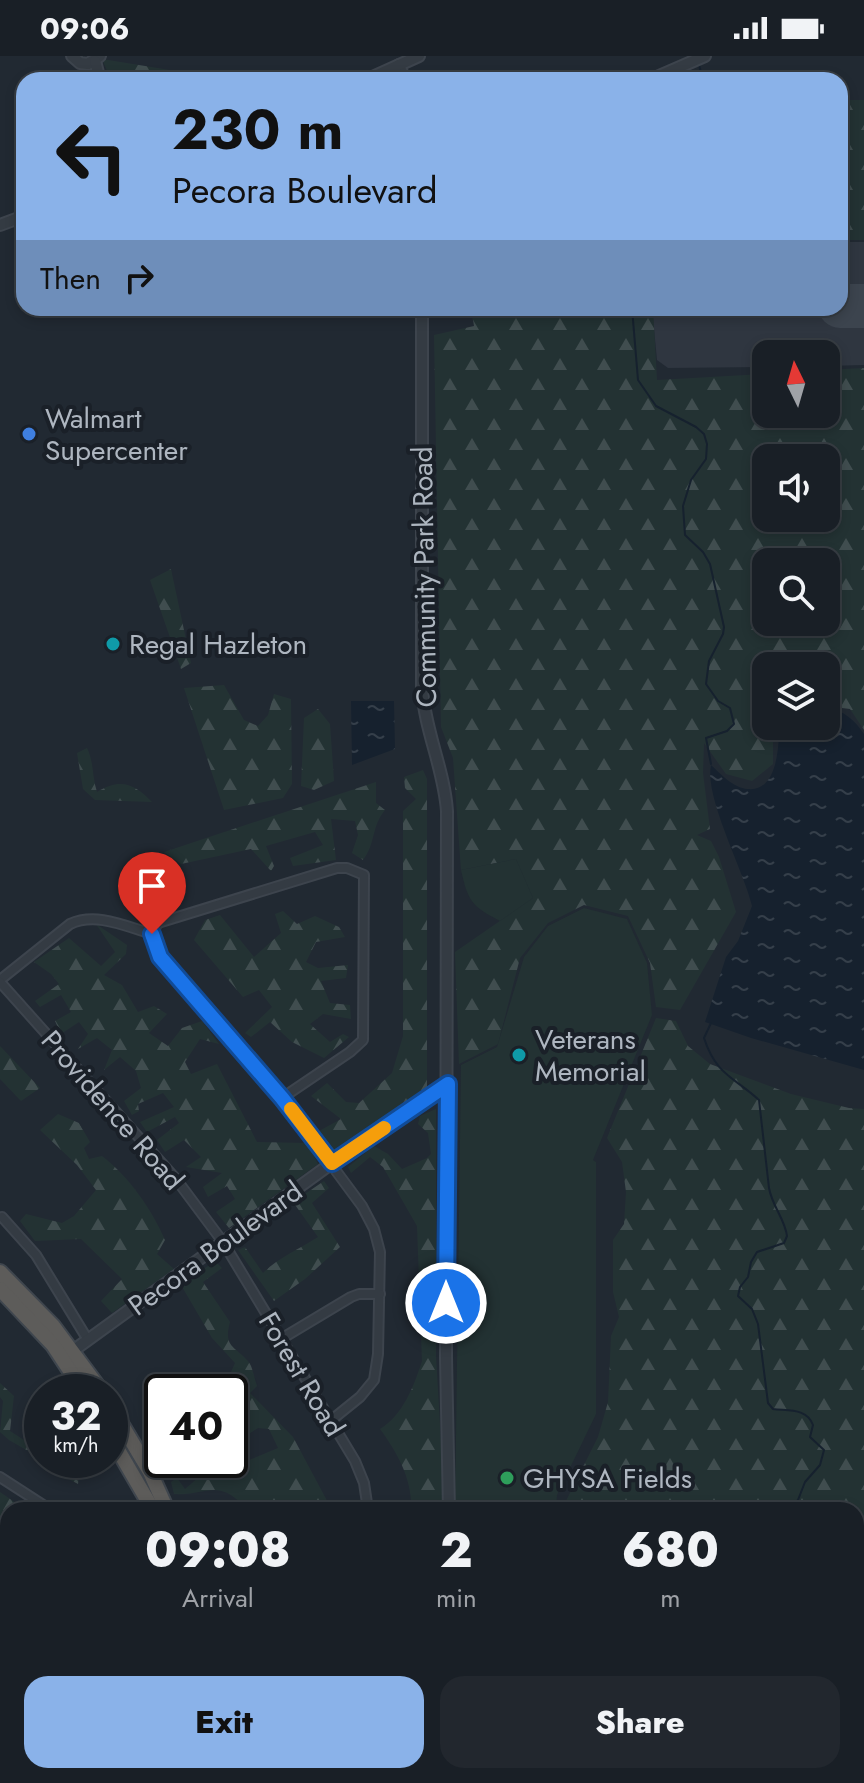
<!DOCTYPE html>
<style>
:root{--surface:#191f26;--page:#22272e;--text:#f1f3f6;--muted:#9fa2a7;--line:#373d43;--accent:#8ab2e9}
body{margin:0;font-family:Jost,sans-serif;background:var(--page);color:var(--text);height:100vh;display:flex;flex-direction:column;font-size:30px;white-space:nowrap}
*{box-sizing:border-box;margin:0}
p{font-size:26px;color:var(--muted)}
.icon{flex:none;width:44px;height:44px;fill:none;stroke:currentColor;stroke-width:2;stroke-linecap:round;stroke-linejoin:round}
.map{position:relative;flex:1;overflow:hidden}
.drawer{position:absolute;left:0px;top:1446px;width:864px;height:282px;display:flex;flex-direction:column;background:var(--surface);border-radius:24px 24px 0 0;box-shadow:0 4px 12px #0003,0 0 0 2px var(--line)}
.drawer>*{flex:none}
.top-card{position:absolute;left:16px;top:16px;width:832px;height:244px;border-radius:24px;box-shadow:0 4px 12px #0003,0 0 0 2px var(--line);background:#8ab2e9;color:#111;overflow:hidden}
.needle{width:52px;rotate:355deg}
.controls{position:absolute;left:752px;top:284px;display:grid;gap:16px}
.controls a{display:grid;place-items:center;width:88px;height:88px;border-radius:16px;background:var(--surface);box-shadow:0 4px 12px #0003,0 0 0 2px var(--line);font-size:40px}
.speed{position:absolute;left:24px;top:1318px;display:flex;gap:16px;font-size:40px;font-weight:700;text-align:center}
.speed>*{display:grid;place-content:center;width:104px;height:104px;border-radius:50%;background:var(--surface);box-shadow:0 4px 12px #0003,0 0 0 2px var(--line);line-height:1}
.speed small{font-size:20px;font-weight:400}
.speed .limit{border:4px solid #111;border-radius:12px;background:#fff;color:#111}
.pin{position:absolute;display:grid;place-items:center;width:68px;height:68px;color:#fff;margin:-82px -34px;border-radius:50% 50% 50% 0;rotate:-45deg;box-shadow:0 0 8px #0007}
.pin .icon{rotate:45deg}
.me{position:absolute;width:88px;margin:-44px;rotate:0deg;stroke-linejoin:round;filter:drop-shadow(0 0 6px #0008)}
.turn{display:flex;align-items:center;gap:28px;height:168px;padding:0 24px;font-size:36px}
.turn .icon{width:104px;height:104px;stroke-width:2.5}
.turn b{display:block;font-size:56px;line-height:68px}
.then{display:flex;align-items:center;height:76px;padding:0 24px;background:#0003;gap:16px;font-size:30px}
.eta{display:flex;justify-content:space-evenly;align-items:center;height:136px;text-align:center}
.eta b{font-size:48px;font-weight:800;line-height:56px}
.primary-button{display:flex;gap:16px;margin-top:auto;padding:16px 24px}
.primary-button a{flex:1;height:92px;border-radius:24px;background:var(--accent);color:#111;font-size:32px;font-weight:800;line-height:92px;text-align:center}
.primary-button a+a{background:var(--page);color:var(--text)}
.status{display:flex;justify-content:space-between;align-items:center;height:56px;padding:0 40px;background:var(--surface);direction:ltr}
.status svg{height:22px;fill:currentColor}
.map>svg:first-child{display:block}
.airport{fill:#2f3640}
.forest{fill:url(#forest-firs);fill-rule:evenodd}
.wetland{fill:url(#wetland-marsh)}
.green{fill:#233233}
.water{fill:url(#water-ripples)}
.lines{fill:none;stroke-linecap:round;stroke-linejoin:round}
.stream{stroke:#16212e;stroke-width:2}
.runway{stroke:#3c444e;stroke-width:44}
.minor-casing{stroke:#3d444d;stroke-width:12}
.tertiary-casing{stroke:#3d444d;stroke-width:14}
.trunk-casing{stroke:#3f464e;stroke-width:18}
.minor{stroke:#343b43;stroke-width:8}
.tertiary{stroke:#343b43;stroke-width:10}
.trunk{stroke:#5d5c5a;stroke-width:14}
.route-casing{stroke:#114b97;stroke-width:20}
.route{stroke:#1a73e8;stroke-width:14}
.slow{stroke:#f59e0b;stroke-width:14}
.shop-dot{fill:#3f7fe0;stroke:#1a2028;stroke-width:3}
.culture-dot{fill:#0f9aa8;stroke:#1a2028;stroke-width:3}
.leisure-dot{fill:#2e9e5b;stroke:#1a2028;stroke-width:3}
.labels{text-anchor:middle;stroke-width:8;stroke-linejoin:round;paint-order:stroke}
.poi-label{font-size:28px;fill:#aeb6c0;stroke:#1a2028;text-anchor:start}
.street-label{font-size:28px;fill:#aeb6c0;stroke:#1a2028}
</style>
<div class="status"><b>09:06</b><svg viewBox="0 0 49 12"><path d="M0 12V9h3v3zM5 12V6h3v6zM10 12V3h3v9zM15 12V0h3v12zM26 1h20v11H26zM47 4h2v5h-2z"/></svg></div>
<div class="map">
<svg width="864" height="1727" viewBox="0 0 864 1727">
<defs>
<pattern id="forest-firs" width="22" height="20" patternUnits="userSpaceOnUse" patternTransform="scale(2)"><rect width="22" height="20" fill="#233233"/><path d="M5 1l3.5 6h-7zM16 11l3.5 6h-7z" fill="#404d4f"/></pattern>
<pattern id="wetland-marsh" width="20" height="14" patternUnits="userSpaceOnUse" patternTransform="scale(2)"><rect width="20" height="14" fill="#233233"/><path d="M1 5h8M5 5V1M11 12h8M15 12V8" fill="none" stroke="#404d4f"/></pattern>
<pattern id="water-ripples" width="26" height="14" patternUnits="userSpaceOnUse" patternTransform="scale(2)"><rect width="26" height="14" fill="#16212e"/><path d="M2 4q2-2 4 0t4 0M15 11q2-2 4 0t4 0" fill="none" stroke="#353f4a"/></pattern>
</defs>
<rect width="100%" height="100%" fill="#212932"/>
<polygon class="airport" points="840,186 864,186 864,309 826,310 826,298 766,298 766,311 668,312 657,304 652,252 840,252"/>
<g class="forest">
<polygon points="102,3 176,15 180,24 111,24"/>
<rect x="840" y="44" width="24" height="140"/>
<path d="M471,252h182l4,72 109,-6v40h60v-44l38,-2v362l-14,-21 -24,-3v-40h-60v60h7v38l-21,17 -26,-7 -22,-31 -1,30 7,56 -13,6 14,6 8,16 17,55 -56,98 -24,-3 -6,-44 -22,-47 -44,-11 -36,18 -28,35 -22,86 -39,20 -4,-112 78,-54 -17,-39 -55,11 -8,-112 -12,-31 -7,-392 40,-9zM766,402h60v60h-60zM766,506h60v60h-60z"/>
<polygon points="171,513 191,607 181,613 150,524"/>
<polygon points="224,629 244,664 258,670 268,659 274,638 291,643 292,728 283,742 224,754 184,632"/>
<polygon points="318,653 330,668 334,725 314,734 301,730 304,662"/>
<path d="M87,692c7,14 5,29 10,44 23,-14 37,-9 55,10l-57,-2 -12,-11 -6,-36z"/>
<polygon points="423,714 427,723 427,1032 333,1095 319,1075 341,1063 311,1040 327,1027 346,1046 359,1047 392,1017 403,980 403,755 416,743 405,732 404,721"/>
<path d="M376,726v21l9,7c-14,17 -9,33 -22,50l-11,-7 6,-18 -3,-14 -24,-2 5,41 -43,6 -3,-8 33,-13 -8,-13 -49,14 8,20 -3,5 -20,-22 -70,15 -17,-12z"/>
<polygon points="283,855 297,868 315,860 339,871 345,881 316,886 306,906 318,912 348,909 346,922 321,925 330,947 350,949 351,963 323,958 310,968 330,986 343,978 349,981 324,1002 292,986 270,966 251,981 245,977 272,951 259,934 243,941 194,884 205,864 220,859 254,901 281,877 275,858"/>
<polygon points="96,868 127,889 126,898 104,919 122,929 138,956 154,950 167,958 149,977 168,990 182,972 202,965 219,988 200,983 185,1006 191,1018 217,1008 257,1086 307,1087 318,1108 229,1172 216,1156 235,1143 227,1130 208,1141 203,1131 222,1117 186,1111 201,1101 184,1084 165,1096 157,1084 179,1067 175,1061 147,1076 140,1066 174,1051 163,1037 138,1048 139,1055 132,1059 124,1045 141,1032 136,1015 120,1001 104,1014 112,994 97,982 78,993 88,978 79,966 61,978 55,965 71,956 61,939 40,951 35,945 59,928 51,918 34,906 69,882 101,910 115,896"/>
<polygon points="656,962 676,965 688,990 710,1008 791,1038 849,1052 864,1053 864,1524 856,1526 856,1454 565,1454 566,1445 598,1381 608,1346 611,1280 619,1261 613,1236 613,1184 624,1168 626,1136 622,1106 607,1082"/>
<polygon points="0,990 40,1032 21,1045 0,1023"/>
<path d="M436,1053v247l9,154h-34c2,-30 -14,-58 -31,-81 23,-14 34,-43 42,-68l-5,-135 -34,-59 -13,-10 -19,16 -3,-6 26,-21 14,8 14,15 25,-11 4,-4 -3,-21 -10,-9 2,-8z"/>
<path d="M58,1058l21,9 11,19 -6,6 5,11 13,-3c27,21 49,52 63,84l-8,14 17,15 -62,44 -11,-12 21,-22 -41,-40 -46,2 -15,-20 6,-7 36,9 12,-7 22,-26 -19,-25 -37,-35z"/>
<path d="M324,1125l5,7 -17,15 28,44 -35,32 -31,22 -36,-51 7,-3 18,26c15,-15 36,-24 55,-36l-25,-35z"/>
<path d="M215,1205l7,7 -19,14 27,40c-7,25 5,24 18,39 5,6 6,17 9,25l-7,7 43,44 39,73h-89v-5c-27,-27 -36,-9 -69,-11l-3,-12 6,-4 8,11 21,-18 -3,-11h6l4,9 34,-8 31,-13 -9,-19 -11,-1 -28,18v-54h-33l34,-20 4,-9 -23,-25 -31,-53z"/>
<polygon points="0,1327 14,1340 10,1375 38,1393 42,1392 42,1403 9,1384 0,1376 3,1345 0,1341"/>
<polygon points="61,1404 91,1404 81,1411 78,1428 67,1422 69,1408"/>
<polygon points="0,1436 26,1454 8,1454 8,1506 0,1501"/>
<polygon points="0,1518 8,1522 8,1720 172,1720 175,1727 0,1727"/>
<polygon points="864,1658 864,1691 856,1696 856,1662"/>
<polygon points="295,1720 423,1720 423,1727 297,1727"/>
<polygon points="464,1720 808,1720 792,1727 460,1727 460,1722"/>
</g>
<polygon class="wetland" points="864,1697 864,1727 807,1727 818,1720 856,1720 856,1701"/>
<g class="green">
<path d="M516,803l17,39 -33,23c-29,-15 -32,-20 -39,-51z"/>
<polygon points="584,852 627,863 647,907 652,959 593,1104 596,1106 596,1358 557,1439 556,1454 455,1454 461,1009 497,991 524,901 548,870"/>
</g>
<g class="water">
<polygon points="351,645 394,645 395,693 352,709"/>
<path d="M826,651c18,4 28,12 38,27v336l-113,-32 -46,-16 21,-65 12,-16 14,-35c-8,-35 -48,-109 -41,-141 10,9 22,23 37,24 30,3 31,-45 31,-63h47z"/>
</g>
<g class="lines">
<g class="stream">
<polyline points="699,9 703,24"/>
<polyline points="632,252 638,324 656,350 696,371 704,378 707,388 706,403 691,424 683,450 685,479 703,496 710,508 724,571 723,578 709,605 706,628 718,645 730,652 734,668 727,675 706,682 711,708"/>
<path d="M711,967l-7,15c12,37 30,39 55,62l10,88c3,18 16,31 18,48l-3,7 -27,9 -6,10 -3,15 -8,10 -2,9 14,13 6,15 10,79 5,6c15,2 34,-1 40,16l-3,12 14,13 -4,15 -15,17 -7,18 -11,10"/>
<polyline points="0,1612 8,1613"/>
<polyline points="856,1701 864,1697"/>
<polyline points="191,1720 194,1727"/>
<polyline points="611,1727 616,1720"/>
<polyline points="807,1727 818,1720"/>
</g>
<polyline class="runway" points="840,250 864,250"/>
<defs>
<g id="minor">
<polyline points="152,878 160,901 282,1042 362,1150 374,1173 380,1196 378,1298 374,1324 360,1341 329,1366"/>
<polyline points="152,878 158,867 337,812 347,812 364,819 363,984 350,996 282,1042"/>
<path d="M0,924l70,-56c26,-12 55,2 82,10"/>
<polyline points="0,926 176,1123 223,1186 355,1405 364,1427 368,1454"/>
<polyline points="2,1161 36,1199 88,1284"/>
<polyline points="281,1283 351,1241 359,1238 380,1238"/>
<polyline points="0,1421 51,1454"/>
</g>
<g id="tertiary">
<polyline points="72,0 80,7 88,8 100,0"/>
<polyline points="95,5 100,24"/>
<polyline points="399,9 405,24"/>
<polyline points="366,24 419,0"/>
<polyline points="511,24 539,24"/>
<polyline points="650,24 705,0"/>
<polyline points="0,169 24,160"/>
<path d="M422,252v381c3,42 22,80 25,122l-1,546 3,153"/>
<polyline points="67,1299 332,1107 448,1028"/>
<polyline points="856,1544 864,1543"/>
</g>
<g id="trunk">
<polyline points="0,1216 53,1270 102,1336"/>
<polyline points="0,1233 53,1289 84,1336"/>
<polyline points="110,1349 150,1416 167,1454"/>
<polyline points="110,1380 153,1454"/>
<polyline points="230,1720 231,1727"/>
<polyline points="242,1720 244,1727"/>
</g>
</defs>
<use href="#minor" class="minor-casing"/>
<use href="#tertiary" class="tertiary-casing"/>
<use href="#trunk" class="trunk-casing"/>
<use href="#minor" class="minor"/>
<use href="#tertiary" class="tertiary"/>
<use href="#trunk" class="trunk"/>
</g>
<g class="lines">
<defs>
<polyline id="route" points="152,878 160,901 282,1042 332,1107 448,1028 446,1247"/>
</defs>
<use href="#route" class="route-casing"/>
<use href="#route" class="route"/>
<polyline class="slow" points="291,1053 332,1107 384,1072"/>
</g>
<circle class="shop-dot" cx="29" cy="378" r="8"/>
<g class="culture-dot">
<circle cx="113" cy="588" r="8"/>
<circle cx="519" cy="999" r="8"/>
</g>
<circle class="leisure-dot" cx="507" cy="1422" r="8"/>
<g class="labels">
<g class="poi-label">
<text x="45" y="372">Walmart<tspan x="45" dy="32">Supercenter</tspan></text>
<text x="129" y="598">Regal Hazleton</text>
<text x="535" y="993">Veterans<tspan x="535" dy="32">Memorial</tspan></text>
<text x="523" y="1432">GHYSA Fields</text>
</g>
<g class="street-label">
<text transform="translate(424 521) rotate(-91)" y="10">Community Park Road</text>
<text transform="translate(113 1054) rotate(49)" y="10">Providence Road</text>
<text transform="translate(215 1192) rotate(-36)" y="10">Pecora Boulevard</text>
<text transform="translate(302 1318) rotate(59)" y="10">Forest Road</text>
</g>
</g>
</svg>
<div class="controls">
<a><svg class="needle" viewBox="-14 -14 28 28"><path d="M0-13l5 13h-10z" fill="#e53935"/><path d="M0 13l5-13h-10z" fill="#9fa2a7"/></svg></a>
<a><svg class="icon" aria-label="sound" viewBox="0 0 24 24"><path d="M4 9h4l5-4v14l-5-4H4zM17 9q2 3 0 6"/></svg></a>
<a><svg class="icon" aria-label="search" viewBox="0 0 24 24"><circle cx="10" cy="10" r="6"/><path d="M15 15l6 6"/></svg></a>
<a><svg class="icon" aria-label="layers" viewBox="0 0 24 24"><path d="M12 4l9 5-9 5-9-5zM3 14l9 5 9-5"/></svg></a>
</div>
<div class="speed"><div>32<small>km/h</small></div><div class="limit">40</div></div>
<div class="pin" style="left:152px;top:878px;background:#d93025"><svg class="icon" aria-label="arrive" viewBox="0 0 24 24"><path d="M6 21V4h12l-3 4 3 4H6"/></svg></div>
<svg class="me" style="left:446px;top:1247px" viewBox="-20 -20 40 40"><circle r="17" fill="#1a73e8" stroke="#fff" stroke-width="3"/><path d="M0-11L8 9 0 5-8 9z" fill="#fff"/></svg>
<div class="top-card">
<div class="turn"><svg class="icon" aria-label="left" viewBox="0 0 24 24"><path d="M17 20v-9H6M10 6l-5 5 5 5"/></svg><div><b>230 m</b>Pecora Boulevard</div></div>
<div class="then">Then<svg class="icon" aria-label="right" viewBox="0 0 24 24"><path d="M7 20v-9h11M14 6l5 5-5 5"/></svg></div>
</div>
<section class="drawer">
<div class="eta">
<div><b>09:08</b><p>Arrival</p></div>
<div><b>2</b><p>min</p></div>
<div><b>680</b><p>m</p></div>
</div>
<div class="primary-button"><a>Exit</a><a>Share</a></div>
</section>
</div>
